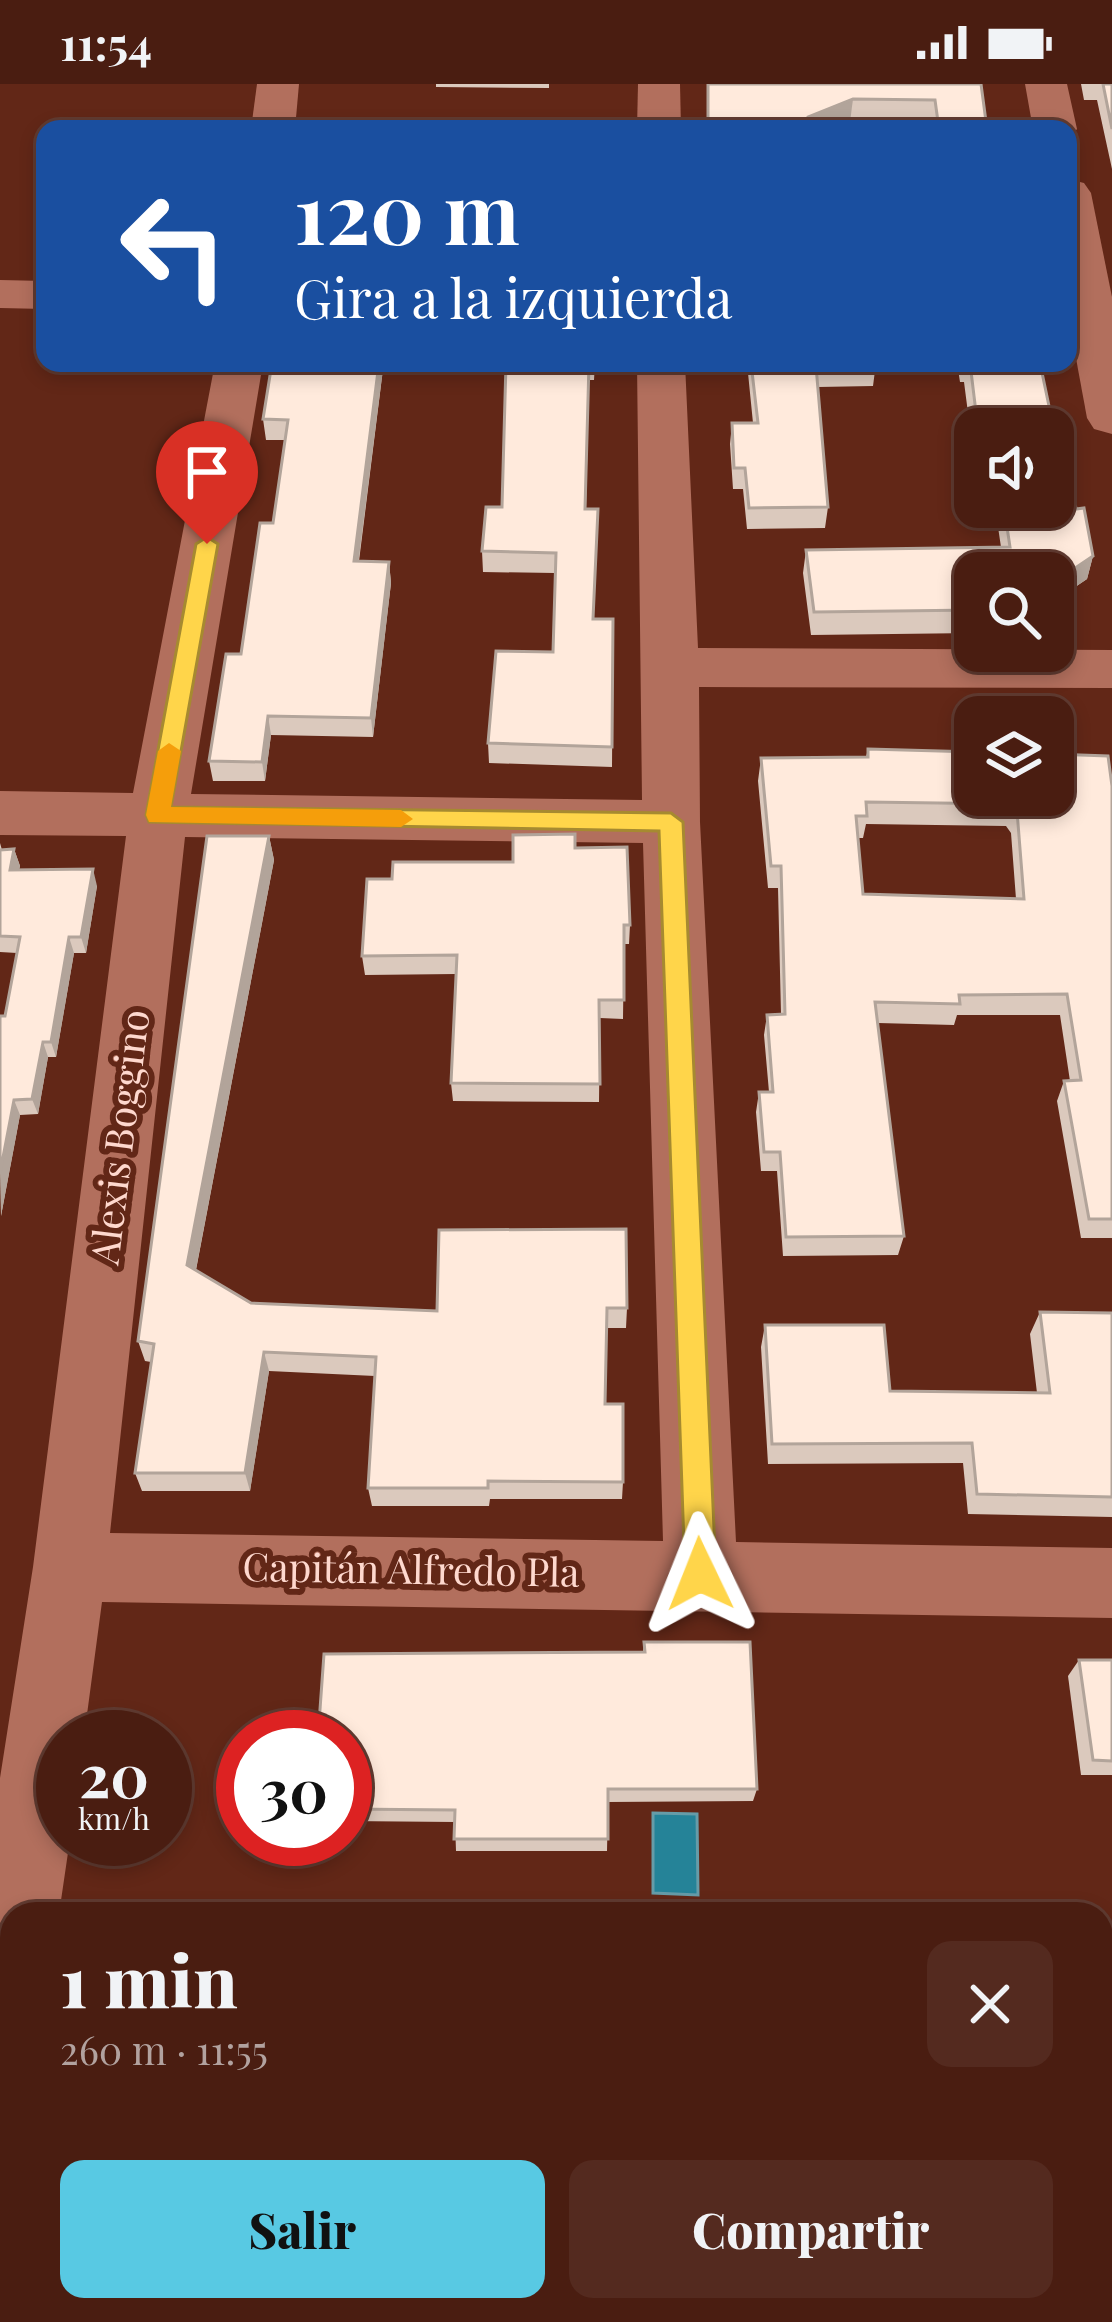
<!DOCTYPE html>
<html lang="es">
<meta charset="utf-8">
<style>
:root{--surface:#4a1d11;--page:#542a1f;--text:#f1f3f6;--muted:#b2a29f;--line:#613b31;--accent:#58c9e3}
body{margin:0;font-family:"Playfair Display",serif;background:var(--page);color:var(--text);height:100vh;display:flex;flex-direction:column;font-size:45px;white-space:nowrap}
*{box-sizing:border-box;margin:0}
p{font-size:39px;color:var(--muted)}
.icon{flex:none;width:66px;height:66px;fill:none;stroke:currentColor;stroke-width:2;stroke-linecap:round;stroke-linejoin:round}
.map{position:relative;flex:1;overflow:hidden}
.sheet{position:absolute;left:0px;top:1818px;width:1113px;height:420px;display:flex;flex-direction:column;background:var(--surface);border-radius:36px 36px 0 0;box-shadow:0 6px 18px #0003,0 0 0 3px var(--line)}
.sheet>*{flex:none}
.guide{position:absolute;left:36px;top:36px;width:1041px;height:252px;border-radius:24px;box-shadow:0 6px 18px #0003,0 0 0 3px var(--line);background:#1a4fa0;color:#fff;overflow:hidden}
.buttons{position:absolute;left:954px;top:324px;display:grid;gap:24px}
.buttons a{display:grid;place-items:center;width:120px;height:120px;border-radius:24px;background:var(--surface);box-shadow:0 6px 18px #0003,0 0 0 3px var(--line);font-size:60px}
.speed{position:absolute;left:36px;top:1626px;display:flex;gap:24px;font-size:60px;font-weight:700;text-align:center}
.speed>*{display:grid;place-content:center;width:156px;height:156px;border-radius:50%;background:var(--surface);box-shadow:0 6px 18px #0003,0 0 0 3px var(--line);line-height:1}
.speed small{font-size:30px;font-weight:400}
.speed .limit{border:18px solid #d22;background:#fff;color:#111}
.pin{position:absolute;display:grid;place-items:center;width:102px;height:102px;color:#fff;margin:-123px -51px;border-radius:50% 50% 50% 0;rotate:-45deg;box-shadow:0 0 12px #0007}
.pin .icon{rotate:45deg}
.me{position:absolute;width:132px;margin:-66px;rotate:358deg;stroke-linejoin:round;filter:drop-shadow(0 0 9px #0008)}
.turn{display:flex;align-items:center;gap:42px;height:252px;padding:0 60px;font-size:54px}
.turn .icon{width:156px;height:156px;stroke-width:2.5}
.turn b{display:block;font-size:84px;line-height:102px}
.round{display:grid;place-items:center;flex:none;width:126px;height:126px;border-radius:24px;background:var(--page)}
.overview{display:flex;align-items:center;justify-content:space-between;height:204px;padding:0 60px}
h1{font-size:72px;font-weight:800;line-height:90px}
.action{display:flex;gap:24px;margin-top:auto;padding:24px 60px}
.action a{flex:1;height:138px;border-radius:24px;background:var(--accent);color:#111;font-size:48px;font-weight:800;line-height:138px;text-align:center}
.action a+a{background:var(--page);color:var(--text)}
.status{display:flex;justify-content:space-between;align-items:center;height:84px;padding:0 60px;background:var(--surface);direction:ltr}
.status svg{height:33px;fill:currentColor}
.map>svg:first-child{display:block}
.water{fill:#258398;stroke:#669ca8;stroke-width:3}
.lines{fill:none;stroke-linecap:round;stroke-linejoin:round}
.minor{fill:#b26f5d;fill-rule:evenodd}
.wall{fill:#dbc9bd;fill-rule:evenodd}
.shaded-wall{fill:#b2a49a}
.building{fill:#ffeadc;stroke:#b2a49a;stroke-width:3;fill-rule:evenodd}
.route{fill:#ffd54a;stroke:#a68a30;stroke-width:3}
.slow{fill:#f59e0b}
.labels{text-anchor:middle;stroke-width:12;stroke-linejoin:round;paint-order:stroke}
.street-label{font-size:39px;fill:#fed8ce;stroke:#622717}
</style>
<div class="status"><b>11:54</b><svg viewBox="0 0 49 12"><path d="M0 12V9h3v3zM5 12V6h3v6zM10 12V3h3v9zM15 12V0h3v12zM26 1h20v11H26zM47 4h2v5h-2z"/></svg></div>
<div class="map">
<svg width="1112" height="2238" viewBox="0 0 1112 2238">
<rect width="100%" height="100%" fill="#622717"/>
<polygon class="water" points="653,1729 697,1730 698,1811 653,1809"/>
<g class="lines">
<g class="minor">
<polygon points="257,0 299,0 295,45 251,45"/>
<polygon points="638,0 680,0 681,45 637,45"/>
<polygon points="1025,0 1067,0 1077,45 1070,54 1068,45 1033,45"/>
<polygon points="1068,95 1084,99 1091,109 1112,213 1112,350 1094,345 1087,334 1068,231"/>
<polygon points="0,196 45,197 45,225 0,224"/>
<path d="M215,279h48l-72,431 451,6 -5,-437h48l13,285 414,2v38l-413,-1 1,135 36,720 376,6v70l-1010,-16 -18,135h-21v102h7l-11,75h-47v166l-12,5v-307l33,-211 93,-731 -126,-1v-44l133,2zM185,753l458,6 20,698 -553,-8z"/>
<polygon points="0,2177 12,2178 12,2226 55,2226 50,2238 0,2238"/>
<polygon points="127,2226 650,2226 655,2238 132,2238"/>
</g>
</g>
<g class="wall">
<polygon points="436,0 549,0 549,4 436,3"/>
<polygon points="707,0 981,0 987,45 932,45 931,39 850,38 833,45 707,45"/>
<polygon points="1081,0 1112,0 1112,85 1097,16 1084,16"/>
<polygon points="272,279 595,279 594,296 589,296 586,425 593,535 613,535 612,683 489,679 488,659 553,568 555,489 483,488 482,467 502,423 506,289 383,285 359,477 389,478 391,499 373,653 271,651 265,697 213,697 209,677 241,570 273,439 285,356 266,356 263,335"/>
<polygon points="747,279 876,279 873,302 818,303 828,423 825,444 747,445 743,405 733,405 730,360 732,339 753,339"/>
<polygon points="957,279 1040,279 1054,346 1076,425 1093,472 1087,495 1053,518 1053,489 975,489 975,549 811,551 803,489 806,466 1001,463 995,423 1053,423 1053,345 975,345 975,383 964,298 960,298"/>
<path d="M868,665l244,37v452h-31l-24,-137 7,-20h6l-10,-66h-103l-3,10 -76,-2 26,213 -6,19 -115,1 -6,-85h-16l-5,-59 3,-20h10l-5,-57 3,-20 14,-1 -3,-126h-10l-10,-107 3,-23 105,-1zM866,740l140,2 5,7 5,66 -153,-5 -5,-56h5z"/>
<polygon points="269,752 274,776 196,1186 251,1219 437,1227 627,1224 626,1244 607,1244 605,1320 623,1398 622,1415 490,1415 489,1422 372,1422 368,1404 375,1292 269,1287 250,1407 142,1407 135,1389 151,1278 145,1277 138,1257"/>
<polygon points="0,759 2,766 14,765 20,782 19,786 97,802 86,869 74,869 56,973 48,973 38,1030 20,1031 1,1132 0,932 5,932 17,869 0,868"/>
<polygon points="575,764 630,841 629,860 624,860 623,935 600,934 599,1018 453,1017 451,999 456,890 365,891 362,872 392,795 513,778"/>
<polygon points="1040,1228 1112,1229 1112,1433 968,1430 963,1379 768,1380 761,1263 765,1241 890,1307 1037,1309 1030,1250"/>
<polygon points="644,1558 757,1705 753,1717 608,1718 607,1767 456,1767 455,1738 345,1737 345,1653 643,1568"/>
<polygon points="1079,1576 1112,1576 1112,1691 1081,1691 1068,1592"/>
</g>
<g class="shaded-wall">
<polygon points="853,15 850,38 833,45 806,45 808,33"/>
<polygon points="379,279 382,279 383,285 356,497 354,477"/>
<polygon points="1093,472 1087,495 1053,518 1053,499"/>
<polygon points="389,478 391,499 373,653 371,634"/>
<polygon points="268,632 271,651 265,697 262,678"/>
<polygon points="269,752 274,776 193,1201 187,1181"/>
<polygon points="14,765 20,782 15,803 10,786"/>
<polygon points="93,785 97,802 86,869 81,853"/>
<polygon points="69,853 74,869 56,973 51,958"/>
<polygon points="43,958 48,973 38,1030 32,1015"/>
<polygon points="14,1016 20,1031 1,1132 0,1089"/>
<polygon points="264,1268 269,1287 250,1407 245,1389"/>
</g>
<g class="building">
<polygon points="708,0 981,0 987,45 939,45 935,16 853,15 808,33 807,45 714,45 708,42"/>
<polygon points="1103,0 1112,0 1112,45"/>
<polygon points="272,279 379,279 354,477 389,478 371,634 268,632 262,678 209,677 226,570 241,570 260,439 273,439 288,336 263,335"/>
<polygon points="506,279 589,279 585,425 598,425 593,535 613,535 612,663 488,659 496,567 553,568 556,469 482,467 486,423 502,423"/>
<polygon points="751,279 876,279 876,281 816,282 828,423 749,424 745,384 734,384 732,339 758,339"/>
<polygon points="970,279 1040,279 1054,346 1063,346 1076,425 1084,424 1093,472 1053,499 1053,489 975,489 975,526 814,528 806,466 1010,463 1004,423 1053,423 1053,345 978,345"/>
<path d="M868,665l107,3v43h78v-41l55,2 4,30v433h-23l-25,-138 17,-1 -14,-86 -108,1 1,9 -85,-2 29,234 -118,1 -6,-85h-16l-5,-60h14l-6,-77 18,-1 -4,-148h-10l-10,-108 107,-1zM866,718l146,2 5,7 7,88 -161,-5 -7,-78h11z"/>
<polygon points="575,750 575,764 627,763 630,841 624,841 624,916 599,916 600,1000 451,999 457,871 362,872 367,795 392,795 393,778 513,778 513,751"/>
<polygon points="207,752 269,752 187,1181 251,1219 437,1227 439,1146 626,1145 627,1224 607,1224 605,1320 623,1320 623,1398 488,1397 488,1404 368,1404 376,1273 264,1268 245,1389 135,1389 154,1260 138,1257"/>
<polygon points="14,765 10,786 93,785 81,853 69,853 51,958 43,958 32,1015 14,1016 0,1089 0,932 5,932 20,853 0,852 0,766"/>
<polygon points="1040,1228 1112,1229 1112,1413 977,1410 972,1359 772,1360 765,1241 884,1241 890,1307 1050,1309"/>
<polygon points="644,1558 750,1558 757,1705 608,1705 608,1755 454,1755 455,1726 345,1725 345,1653 318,1653 324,1570 645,1568"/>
<polygon points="1079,1576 1112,1576 1112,1677 1093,1676"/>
</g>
<polygon class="route" points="207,453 218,460 171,723 671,729 683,738 716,1490 711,1500 700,1504 690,1500 685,1490 659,747 149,738 146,731 196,460"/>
<polygon class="slow" points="169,659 181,667 171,723 401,726 413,735 401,743 149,738 146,731 158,667"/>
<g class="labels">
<g class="street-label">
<text transform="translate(120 1053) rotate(-83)" y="14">Alexis Boggino</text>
<text transform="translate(411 1486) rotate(1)" y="14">Capitán Alfredo Pla</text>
</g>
</g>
</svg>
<div class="buttons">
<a><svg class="icon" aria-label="sound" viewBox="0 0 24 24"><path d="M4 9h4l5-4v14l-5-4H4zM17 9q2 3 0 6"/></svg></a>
<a><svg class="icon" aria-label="search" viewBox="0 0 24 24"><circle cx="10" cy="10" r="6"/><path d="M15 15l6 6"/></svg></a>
<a><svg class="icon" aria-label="layers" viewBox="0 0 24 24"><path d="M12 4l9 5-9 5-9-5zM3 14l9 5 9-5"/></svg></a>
</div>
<div class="speed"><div>20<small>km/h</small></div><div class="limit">30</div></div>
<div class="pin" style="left:207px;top:460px;background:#d93025"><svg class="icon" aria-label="arrive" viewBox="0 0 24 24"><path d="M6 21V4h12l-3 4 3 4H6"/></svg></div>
<svg class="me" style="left:700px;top:1490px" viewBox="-20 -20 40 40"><path d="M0-17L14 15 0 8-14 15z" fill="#ffd54a" stroke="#fff" stroke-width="4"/></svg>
<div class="guide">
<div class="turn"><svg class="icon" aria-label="left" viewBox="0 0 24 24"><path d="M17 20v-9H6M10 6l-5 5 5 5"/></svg><div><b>120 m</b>Gira a la izquierda</div></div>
</div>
<section class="sheet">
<div class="overview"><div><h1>1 min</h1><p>260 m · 11:55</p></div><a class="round"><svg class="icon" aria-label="close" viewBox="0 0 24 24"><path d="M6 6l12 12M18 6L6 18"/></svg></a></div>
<div class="action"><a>Salir</a><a>Compartir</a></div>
</section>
</div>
